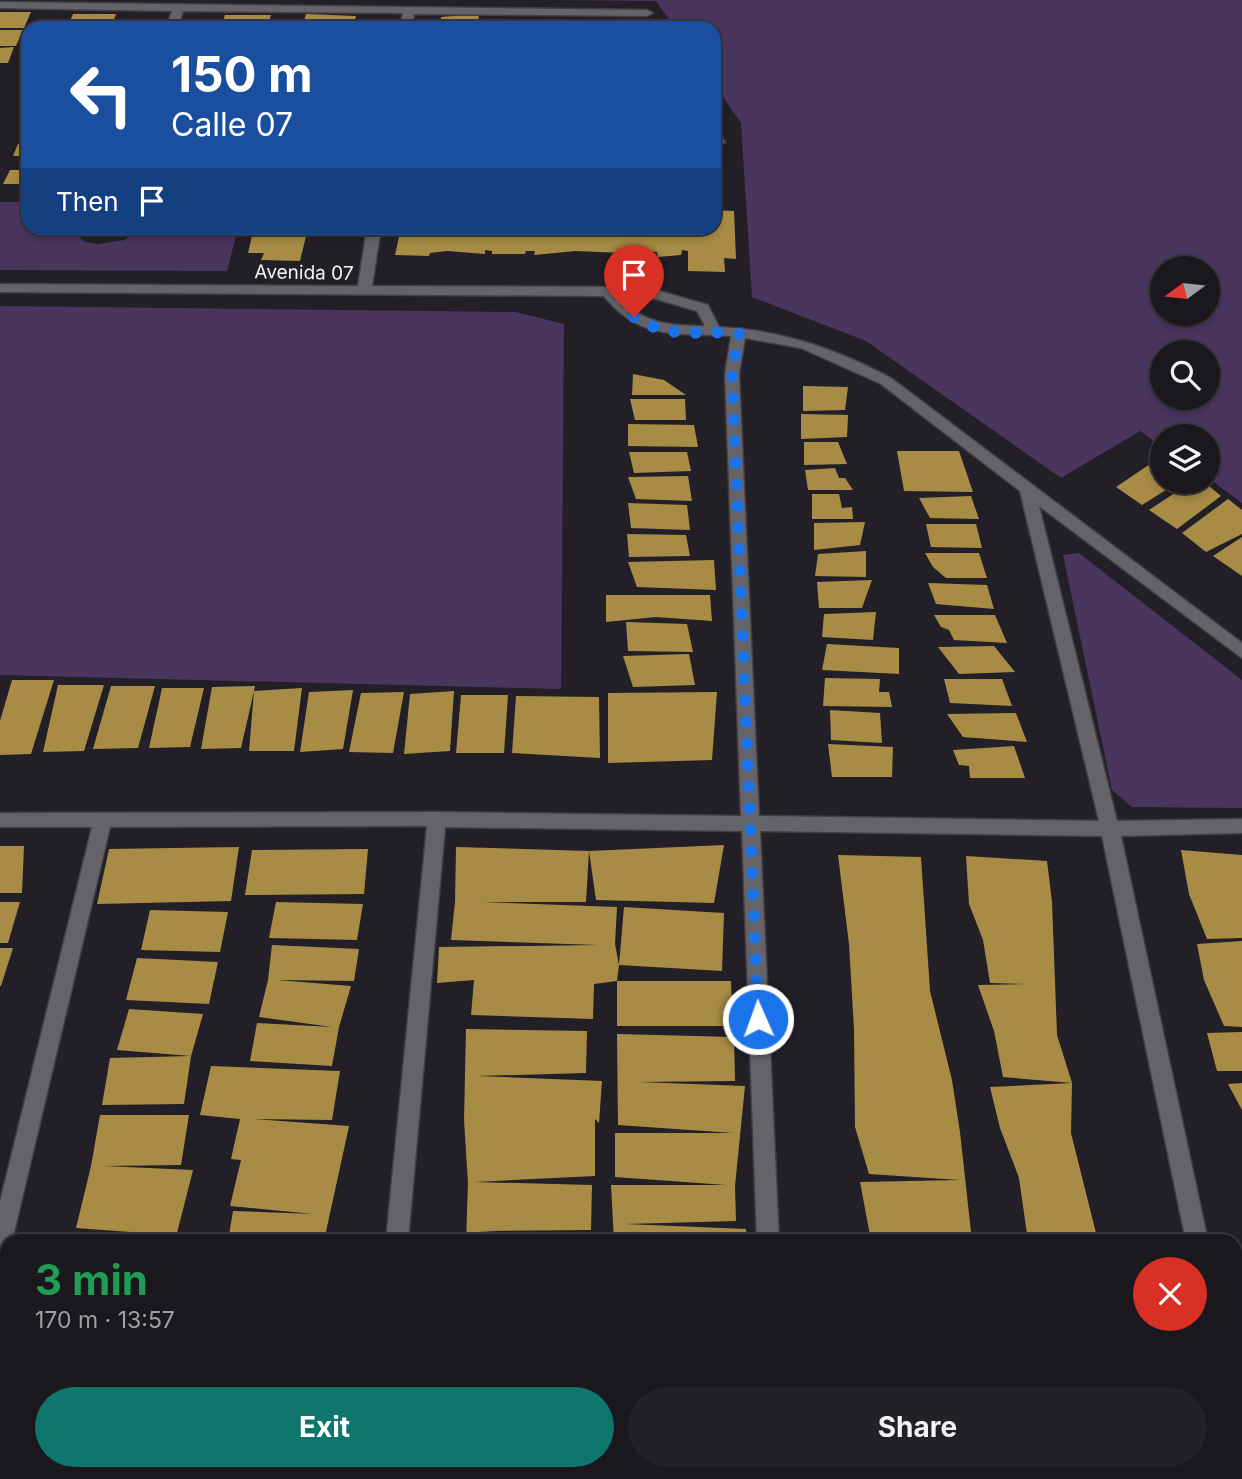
<!DOCTYPE html>
<meta charset="utf-8">
<style>
:root{--surface:#1a171d;--page:#232026;--text:#f1f3f6;--muted:#9f9fa4;--line:#38363b;--accent:#0f766e}
body{margin:0;font-family:Inter,sans-serif;background:var(--page);color:var(--text);height:100vh;display:flex;flex-direction:column;font-size:26px;white-space:nowrap}
*{box-sizing:border-box;margin:0}
p{font-size:23px;color:var(--muted)}
.icon{flex:none;width:38px;height:38px;fill:none;stroke:currentColor;stroke-width:2;stroke-linecap:round;stroke-linejoin:round}
.map{position:relative;flex:1;overflow:hidden}
.panel{position:absolute;left:0px;top:1234px;width:1242px;height:247px;display:flex;flex-direction:column;background:var(--surface);border-radius:21px 21px 0 0;box-shadow:0 4px 10px #0003,0 0 0 2px var(--line)}
.panel>*{flex:none}
.top-card{position:absolute;left:21px;top:21px;width:700px;height:214px;border-radius:21px;box-shadow:0 4px 10px #0003,0 0 0 2px var(--line);background:#1a4fa0;color:#fff;overflow:hidden}
.needle{width:46px;rotate:255deg}
.buttons{position:absolute;left:1150px;top:256px;display:grid;gap:14px}
.buttons a{display:grid;place-items:center;width:70px;height:70px;border-radius:50%;background:var(--surface);box-shadow:0 4px 10px #0003,0 0 0 2px var(--line);font-size:35px}
.pin{position:absolute;display:grid;place-items:center;width:60px;height:60px;color:#fff;margin:-72px -30px;border-radius:50% 50% 50% 0;rotate:-45deg;box-shadow:0 0 7px #0007}
.pin .icon{rotate:45deg}
.me{position:absolute;width:77px;margin:-38px;rotate:358deg;stroke-linejoin:round;filter:drop-shadow(0 0 5px #0008)}
.turn{display:flex;align-items:center;gap:24px;height:147px;padding:0 35px;font-size:32px}
.turn .icon{width:91px;height:91px;stroke-width:2.5}
.turn b{display:block;font-size:49px;line-height:60px}
.then{display:flex;align-items:center;height:66px;padding:0 35px;background:#0003;gap:14px;font-size:26px}
.round{display:grid;place-items:center;flex:none;width:74px;height:74px;border-radius:37px;background:var(--page)}
.summary{display:flex;align-items:center;justify-content:space-between;height:119px;padding:0 35px}
h1{font-size:42px;font-weight:700;line-height:52px;color:#1e9e55}
.primary-button{display:flex;gap:14px;margin-top:auto;padding:14px 35px}
.primary-button a{flex:1;height:80px;border-radius:42px;background:var(--accent);color:#fff;font-size:28px;font-weight:700;line-height:80px;text-align:center}
.primary-button a+a{background:var(--page);color:var(--text)}
.map>svg:first-child{display:block}
.green{fill:#4a355f;fill-rule:evenodd}
.building{fill:#a88c46}
.lines{fill:none;stroke-linecap:round;stroke-linejoin:round}
.minor-casing{stroke:#403d44;stroke-width:3}
.minor{fill:#656367;fill-rule:evenodd}
.route{stroke:#1a73e8;stroke-width:12;stroke-dasharray:0 21.6}
.labels{text-anchor:middle;stroke-width:7;stroke-linejoin:round;paint-order:stroke}
.far-street-label{font-size:19px;fill:#f5f2f8;stroke:#231f27}
</style>
<div class="map">
<svg width="1242" height="1479" viewBox="0 0 1242 1479">
<rect width="100%" height="100%" fill="#231f27"/>
<g class="green">
<path d="M547,0h695v503l-34,-25v-42h-46v11l-22,-16 -79,47 -195,-137 -114,-44 -11,-174 -27,-39v-56h-39l-19,-27zM1162,268h46v45h-46zM1162,352h46v45h-46z"/>
<polygon points="0,202 28,202 28,228 71,228 74,234 86,242 98,244 124,240 143,228 238,228 227,271 0,270"/>
<polygon points="0,306 515,312 564,324 561,689 0,675"/>
<polygon points="1079,553 1242,680 1242,808 1132,807 1112,790 1063,555"/>
<polygon points="395,1474 724,1474 724,1479 394,1479"/>
</g>
<g class="building">
<polygon points="0,12 31,12 24,28 0,28"/>
<polygon points="73,14 116,14 111,28 67,28"/>
<polygon points="306,14 356,16 352,28 302,28"/>
<polygon points="479,14 478,23 498,24 497,28 432,28 433,23 440,23 441,17"/>
<polygon points="225,15 271,15 267,28 221,28"/>
<polygon points="576,20 602,21 602,28 576,28"/>
<polygon points="503,23 532,23 532,28 502,28"/>
<polygon points="0,30 23,30 16,46 0,46"/>
<polygon points="14,47 8,63 0,63 0,48"/>
<polygon points="18,144 28,145 28,156 13,156"/>
<polygon points="10,170 28,170 28,184 3,184"/>
<polygon points="714,210 734,211 736,259 724,258 725,272 688,271 688,251 682,250 681,255 658,257 657,252 646,251 646,254 576,251 534,255 535,251 526,251 525,254 492,254 492,251 485,250 485,254 447,251 430,253 429,256 395,255 401,228 714,228"/>
<polygon points="270,228 308,228 307,234 269,233"/>
<polygon points="252,236 306,236 300,261 261,260 264,253 248,253"/>
<polygon points="633,374 664,380 686,395 632,395"/>
<polygon points="803,386 848,387 845,410 803,411"/>
<polygon points="630,399 685,399 686,420 635,420"/>
<polygon points="801,414 848,415 847,437 801,439"/>
<polygon points="628,424 694,425 698,447 628,446"/>
<polygon points="804,442 838,442 847,464 804,465"/>
<polygon points="897,451 959,451 973,492 904,491"/>
<polygon points="629,452 687,452 691,471 634,473"/>
<polygon points="1162,456 1162,481 1180,481 1142,505 1116,487"/>
<polygon points="835,468 839,478 845,478 853,490 808,490 805,470"/>
<polygon points="688,476 692,501 636,499 628,477"/>
<polygon points="1193,481 1203,481 1221,496 1177,529 1149,510"/>
<polygon points="812,494 839,494 842,508 852,507 853,519 812,519"/>
<polygon points="971,496 979,519 930,518 919,498"/>
<polygon points="1228,499 1242,510 1242,534 1206,552 1182,533"/>
<polygon points="628,503 687,505 690,530 631,528"/>
<polygon points="865,522 860,545 814,550 814,523"/>
<polygon points="926,524 976,524 982,548 931,547"/>
<polygon points="627,534 686,535 690,556 629,557"/>
<polygon points="1242,537 1242,576 1213,556"/>
<polygon points="866,551 866,577 815,576 818,554"/>
<polygon points="925,553 979,553 987,578 946,578 933,567"/>
<polygon points="714,560 716,590 637,587 628,562"/>
<polygon points="872,580 862,608 819,608 817,582"/>
<polygon points="928,583 987,585 994,609 936,604"/>
<polygon points="606,595 710,595 712,621 656,617 606,622"/>
<polygon points="876,612 873,640 822,637 824,614"/>
<polygon points="934,615 995,615 1007,643 954,640 949,630 941,627"/>
<polygon points="626,622 687,624 693,652 628,651"/>
<polygon points="827,644 899,648 899,674 822,670"/>
<polygon points="994,646 1015,672 959,674 938,647"/>
<polygon points="689,654 695,685 633,687 623,656"/>
<polygon points="825,678 880,679 879,692 889,692 892,707 823,706"/>
<polygon points="944,679 1002,679 1012,706 950,703"/>
<polygon points="12,680 54,680 31,754 0,755 0,721"/>
<polygon points="58,685 104,685 84,751 43,752"/>
<polygon points="111,686 155,686 138,748 93,749"/>
<polygon points="255,686 254,691 302,688 294,751 249,751 254,691 241,748 201,749 212,687"/>
<polygon points="162,688 204,688 190,747 149,748"/>
<polygon points="353,690 343,749 300,752 309,692"/>
<polygon points="454,691 450,751 404,754 410,694"/>
<polygon points="404,692 393,753 349,752 361,693"/>
<polygon points="717,692 712,760 608,763 608,693"/>
<polygon points="461,695 508,695 504,753 456,753"/>
<polygon points="516,696 599,697 600,758 512,753"/>
<polygon points="830,710 880,713 882,743 831,740"/>
<polygon points="1016,713 1027,742 963,737 947,714"/>
<polygon points="828,744 893,747 892,777 832,777"/>
<polygon points="1014,746 1025,778 970,778 969,766 959,765 953,750"/>
<polygon points="724,845 714,903 596,900 589,851 586,902 483,902 617,907 615,944 619,965 624,907 724,913 722,971 619,965 617,981 594,984 593,1019 471,1015 474,980 437,983 439,947 598,945 451,940 455,902 456,847 589,851"/>
<polygon points="0,846 24,846 22,893 0,893"/>
<polygon points="239,847 231,901 97,904 109,849"/>
<polygon points="368,849 364,894 245,895 252,850"/>
<polygon points="1181,850 1242,855 1242,938 1207,939 1189,894"/>
<polygon points="838,855 921,857 930,991 952,1080 960,1132 972,1241 871,1241 860,1182 960,1180 869,1174 855,1127 854,1029 849,944"/>
<polygon points="966,856 1047,861 1052,902 1057,1035 1072,1083 1003,1077 994,1031 978,985 1029,984 990,983 983,940 969,904"/>
<polygon points="0,902 20,902 8,943 0,943"/>
<polygon points="276,902 363,904 357,940 269,938"/>
<polygon points="150,910 228,912 220,952 141,950"/>
<polygon points="1242,941 1242,1027 1224,1026 1204,980 1197,944"/>
<polygon points="272,945 359,949 354,981 277,980 351,986 339,1027 332,1066 250,1061 257,1023 332,1027 259,1017 268,980"/>
<polygon points="0,948 13,948 1,986 0,986"/>
<polygon points="137,958 218,962 209,1004 126,1000"/>
<polygon points="617,981 731,981 733,1026 617,1026"/>
<polygon points="129,1009 203,1014 191,1056 184,1104 102,1105 110,1058 191,1056 117,1050"/>
<polygon points="466,1029 587,1031 586,1073 477,1076 602,1081 599,1123 595,1119 595,1176 475,1182 592,1185 591,1230 478,1231 602,1238 601,1241 466,1241 468,1183 464,1120"/>
<polygon points="1242,1032 1242,1071 1217,1071 1207,1033"/>
<polygon points="617,1034 734,1037 735,1081 639,1082 745,1086 735,1186 736,1221 625,1224 746,1229 747,1241 614,1241 611,1185 726,1185 615,1177 615,1133 733,1133 618,1125"/>
<polygon points="211,1066 340,1071 332,1120 253,1119 349,1126 324,1241 228,1241 233,1211 313,1214 230,1206 241,1160 231,1159 240,1119 200,1115"/>
<polygon points="1072,1083 1071,1133 1098,1241 1028,1241 1019,1178 1000,1128 990,1087"/>
<polygon points="1242,1083 1242,1110 1228,1084"/>
<polygon points="100,1115 189,1115 181,1165 104,1166 193,1170 175,1241 69,1241 70,1236 171,1235 76,1228 91,1166"/>
<polygon points="18,1474 125,1474 125,1479 17,1479"/>
<polygon points="190,1474 294,1474 293,1479 189,1479"/>
</g>
<g class="lines">
<defs>
<g id="minor">
<polygon points="0,2 647,10 653,13 647,16 414,14 412,28 400,28 403,13 183,11 178,28 166,28 172,11 0,8"/>
<polygon points="714,138 723,139 725,142 714,146"/>
<path d="M367,228h14l-9,58 260,1 24,3 52,15 11,22c63,3 117,22 172,51l351,265v15l-203,-152 78,315 125,-2v14l-121,3 87,405h-22l-84,-405 -342,-5 19,410h-22l-15,-410 -297,-4 -37,414h-22l41,-415 -317,1 -98,414h-5v13l-7,3v-55l92,-375h-92v-14l437,-1 304,4 -16,-442 6,-38c-52,-4 -90,6 -127,-40l-604,-4v-8l358,2zM618,295l38,4 41,12 8,15c-35,0 -63,-2 -87,-31zM745,338l56,10 80,36 139,107 79,330 -340,-5 -20,-442z"/>
<polygon points="1236,1415 1242,1418 1242,1470 1236,1467"/>
<rect x="363" y="1474" width="24" height="5"/>
<polygon points="765,1474 789,1474 790,1479 766,1479"/>
</g>
</defs>
<use href="#minor" class="minor-casing"/>
<use href="#minor" class="minor"/>
</g>
<g class="lines">
<path class="route" d="M634,317c8,4 17,10 26,12 25,7 53,1 79,5l-7,40 26,645"/>
</g>
<g class="labels">
<g class="far-street-label">
<text transform="translate(304 272) rotate(1)" y="7">Avenida 07</text>
</g>
</g>
</svg>
<div class="buttons">
<a><svg class="needle" viewBox="-14 -14 28 28"><path d="M0-13l5 13h-10z" fill="#e53935"/><path d="M0 13l5-13h-10z" fill="#9f9fa4"/></svg></a>
<a><svg class="icon" aria-label="search" viewBox="0 0 24 24"><circle cx="10" cy="10" r="6"/><path d="M15 15l6 6"/></svg></a>
<a><svg class="icon" aria-label="layers" viewBox="0 0 24 24"><path d="M12 4l9 5-9 5-9-5zM3 14l9 5 9-5"/></svg></a>
</div>
<div class="pin" style="left:634px;top:317px;background:#d93025"><svg class="icon" aria-label="arrive" viewBox="0 0 24 24"><path d="M6 21V4h12l-3 4 3 4H6"/></svg></div>
<svg class="me" style="left:758px;top:1019px" viewBox="-20 -20 40 40"><circle r="17" fill="#1a73e8" stroke="#fff" stroke-width="3"/><path d="M0-11L8 9 0 5-8 9z" fill="#fff"/></svg>
<div class="top-card">
<div class="turn"><svg class="icon" aria-label="left" viewBox="0 0 24 24"><path d="M17 20v-9H6M10 6l-5 5 5 5"/></svg><div><b>150 m</b>Calle 07</div></div>
<div class="then">Then<svg class="icon" aria-label="arrive" viewBox="0 0 24 24"><path d="M6 21V4h12l-3 4 3 4H6"/></svg></div>
</div>
<section class="panel">
<div class="summary"><div><h1>3 min</h1><p>170 m · 13:57</p></div><a class="round" style="background:#d93025;color:#fff"><svg class="icon" aria-label="close" viewBox="0 0 24 24"><path d="M6 6l12 12M18 6L6 18"/></svg></a></div>
<div class="primary-button"><a>Exit</a><a>Share</a></div>
</section>
</div>
